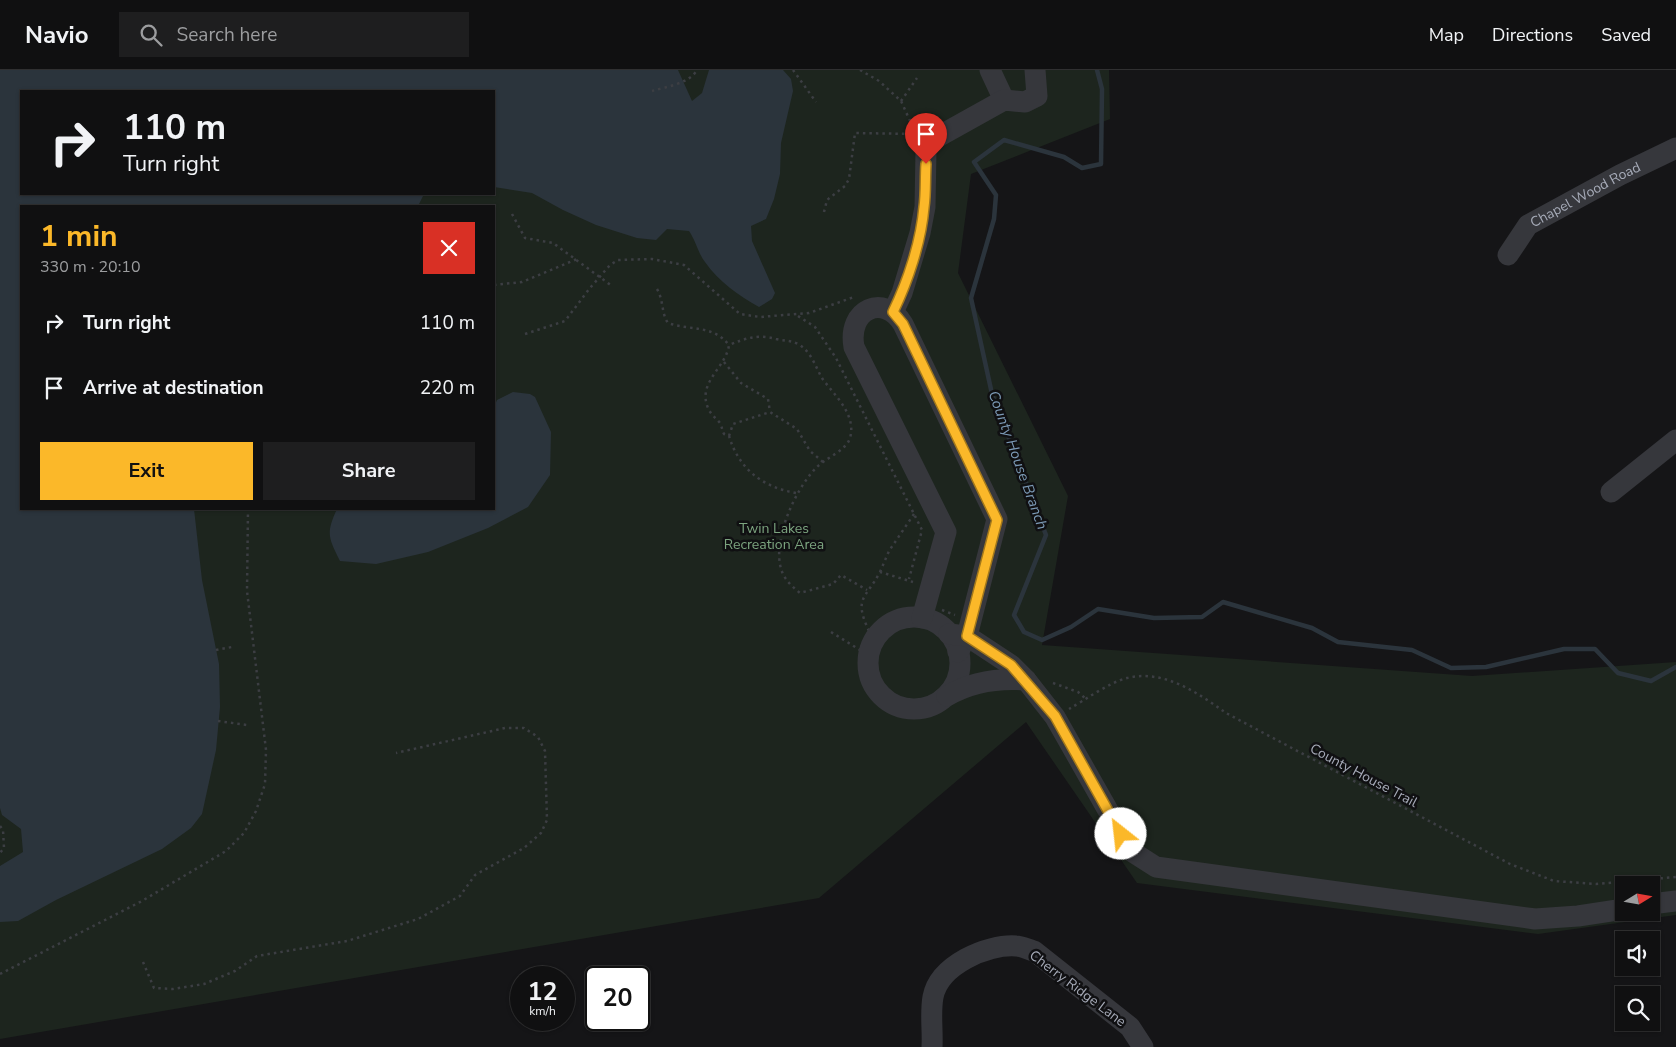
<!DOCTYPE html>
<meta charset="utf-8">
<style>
:root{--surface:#101011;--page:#1e1e1f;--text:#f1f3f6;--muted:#9c9d9f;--line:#303031;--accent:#fbb829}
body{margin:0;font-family:"Nunito Sans",sans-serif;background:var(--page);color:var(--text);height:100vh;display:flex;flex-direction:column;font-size:19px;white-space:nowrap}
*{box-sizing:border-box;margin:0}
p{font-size:16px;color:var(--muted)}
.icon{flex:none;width:28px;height:28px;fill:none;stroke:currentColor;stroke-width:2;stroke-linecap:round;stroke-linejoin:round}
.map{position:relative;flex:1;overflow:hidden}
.details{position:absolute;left:20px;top:135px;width:475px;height:305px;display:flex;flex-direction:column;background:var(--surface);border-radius:0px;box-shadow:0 1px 4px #0004,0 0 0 1px var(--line)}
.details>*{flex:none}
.banner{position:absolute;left:20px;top:20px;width:475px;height:105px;border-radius:0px;box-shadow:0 1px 4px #0004,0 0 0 1px var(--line);background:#101011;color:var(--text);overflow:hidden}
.needle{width:32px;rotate:79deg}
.tools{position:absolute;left:1615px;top:806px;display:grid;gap:10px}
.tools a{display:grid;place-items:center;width:45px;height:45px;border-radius:0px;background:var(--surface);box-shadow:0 1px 4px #0004,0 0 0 1px var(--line);font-size:25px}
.speed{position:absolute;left:510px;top:896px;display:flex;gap:10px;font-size:25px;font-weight:700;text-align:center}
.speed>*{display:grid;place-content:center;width:65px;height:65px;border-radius:50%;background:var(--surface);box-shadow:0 1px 4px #0004,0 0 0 1px var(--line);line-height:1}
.speed small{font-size:12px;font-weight:400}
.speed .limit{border:2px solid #111;border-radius:8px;background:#fff;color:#111}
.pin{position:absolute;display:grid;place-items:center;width:42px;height:42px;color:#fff;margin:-51px -21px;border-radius:50% 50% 50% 0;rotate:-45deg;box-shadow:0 0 5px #0007}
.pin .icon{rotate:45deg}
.me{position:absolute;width:55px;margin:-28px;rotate:331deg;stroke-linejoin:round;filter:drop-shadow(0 0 4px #0008)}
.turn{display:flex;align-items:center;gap:18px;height:105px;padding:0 20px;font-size:22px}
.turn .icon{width:65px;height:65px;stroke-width:2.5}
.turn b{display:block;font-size:35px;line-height:42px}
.round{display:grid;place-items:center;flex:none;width:52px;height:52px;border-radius:0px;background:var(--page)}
.head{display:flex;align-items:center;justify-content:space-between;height:85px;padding:0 20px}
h1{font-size:30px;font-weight:700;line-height:38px;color:var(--accent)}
.cta{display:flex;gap:10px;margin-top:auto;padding:10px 20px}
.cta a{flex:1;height:58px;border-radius:0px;background:var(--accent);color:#111;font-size:20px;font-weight:700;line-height:58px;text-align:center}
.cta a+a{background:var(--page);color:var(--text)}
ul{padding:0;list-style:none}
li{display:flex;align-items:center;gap:15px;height:65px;padding:0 20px}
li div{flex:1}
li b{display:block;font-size:19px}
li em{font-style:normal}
header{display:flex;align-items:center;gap:30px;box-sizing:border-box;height:70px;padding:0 25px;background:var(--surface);border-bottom:1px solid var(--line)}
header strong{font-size:24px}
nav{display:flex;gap:28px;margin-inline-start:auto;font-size:18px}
.search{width:350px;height:45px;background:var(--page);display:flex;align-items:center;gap:12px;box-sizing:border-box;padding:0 18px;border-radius:0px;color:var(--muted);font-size:19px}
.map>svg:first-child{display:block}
.green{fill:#1d251e;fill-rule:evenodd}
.water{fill:#2b343c}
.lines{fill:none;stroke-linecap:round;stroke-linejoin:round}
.stream{stroke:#2b343c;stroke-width:4.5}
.path{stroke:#3c3e43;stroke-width:2.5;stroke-dasharray:2.5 4;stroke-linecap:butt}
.minor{stroke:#36373c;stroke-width:21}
.route-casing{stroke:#a3781b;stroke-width:12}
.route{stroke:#fbb829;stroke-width:9}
.labels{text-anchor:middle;stroke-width:5;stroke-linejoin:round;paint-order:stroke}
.street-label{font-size:14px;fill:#a6abb8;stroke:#101012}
.park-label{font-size:14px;fill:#7ca47f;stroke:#101012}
.water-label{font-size:15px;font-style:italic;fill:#7b99b5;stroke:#101012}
</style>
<header>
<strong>Navio</strong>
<div class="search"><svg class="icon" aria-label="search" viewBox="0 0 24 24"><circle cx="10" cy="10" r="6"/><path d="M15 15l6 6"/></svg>Search here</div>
<nav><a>Map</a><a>Directions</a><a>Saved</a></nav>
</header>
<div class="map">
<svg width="1676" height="977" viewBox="0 0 1676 977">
<rect width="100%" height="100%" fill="#151517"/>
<path class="green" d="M0,0h1109l1,49 -139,55 -13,99 110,223 -26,149 430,31 204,-14v253l-138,19 -401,-51 -111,-161 -207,176 -819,141zM21,21h473v103h-473zM21,136h473v303h-473zM1624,815h27v27h-27z"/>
<g class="water">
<path d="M0,0h678l14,31 10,-8 7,-23h74l8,9 2,12 -12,52 -1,31 -6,25 -8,20 -15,7 1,15 23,52 -3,6 -13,8c-21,-12 -40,-25 -54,-45 -7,-9 -9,-21 -16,-31l-22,-2 -11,11 -19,-2 -41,-13 -33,-15 -31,-17 -38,-6v-96h-473v103h403l-6,12h-397v303h173l8,71 17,84 1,43 -4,43 -14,64 -11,14 -29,21 -106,51 -38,21 -18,1v-56l23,-14 -2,-23 -19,-14 -2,-7z"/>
<path d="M513,322l17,2 5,3 16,35 -1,43 -22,32 -40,21 -60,24 -52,12 -36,-3c-12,-24 -14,-28 -3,-52h157v-102l3,-7z"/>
</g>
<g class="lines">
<polyline class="stream" points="1097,0 1102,19 1101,94 1082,98 1064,87 1004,70 974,92 996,125 994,149 971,228 992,324 1046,465 1014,545 1024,562 1042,570 1071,557 1098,539 1154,548 1202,547 1223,532 1312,558 1338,572 1412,580 1451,598 1486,597 1564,579 1595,579 1618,603 1651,611 1676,597"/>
<g class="path">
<polyline points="793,0 816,32"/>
<polyline points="860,0 879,11 901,31 916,64"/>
<path d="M652,21c14,-4 38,-8 45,-21"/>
<polyline points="901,31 917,8"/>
<polyline points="824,142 827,130 845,116 849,109 855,63 915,64"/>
<polyline points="512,144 525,168 553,173 612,216"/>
<polyline points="494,215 522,212 577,189"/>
<path d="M657,219c7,12 4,24 11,34 22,8 44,1 61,22"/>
<polyline points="798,246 815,257 836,288 922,460 909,509"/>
<polyline points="525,264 565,251 590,218 610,195 618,190 652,189 684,195 740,244 760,247 809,243 854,227"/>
<polyline points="724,292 741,313 768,329 770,342"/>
<polyline points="729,366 733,354 770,342 797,359 810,381 823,392"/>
<path d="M796,423c-34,-6 -57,-24 -67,-57l-5,-2c-2,-4 -2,-7 -4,-11 -4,-5 -9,-8 -12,-15 -11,-26 18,-40 21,-63 17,-7 29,-11 47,-6 8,2 15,1 22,5 13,7 17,22 24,34 11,16 35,36 28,60 -4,13 -25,20 -34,30 -21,21 -48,79 -32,108 4,7 10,12 16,17l33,-9 8,-9 26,15"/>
<polyline points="880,502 889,481 914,444"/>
<polyline points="942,540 955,545"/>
<path d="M869,561c-16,-34 -3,-32 11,-59l33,10"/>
<polyline points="831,562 868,585"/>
<polyline points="216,580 232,577"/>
<path d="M860,592c2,-20 5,-29 22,-40"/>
<polyline points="1053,613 1078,622 1086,629"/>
<path d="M1069,639c16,-9 41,-27 58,-31 37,-9 71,15 99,35l284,151 44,17 42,3 80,-7"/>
<polyline points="218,651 247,655"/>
<polyline points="0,756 3,760 4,778 0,783"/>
<polyline points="143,892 154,918 173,919 204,914 235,901 257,886 347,871 418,849 460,826 475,805 524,778 541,763 547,750 545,681 538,667 524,658 505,658 396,683"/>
<polyline points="0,904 142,831 226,781 244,763 256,741 265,714 266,680 247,521 248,439"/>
</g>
<g class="minor">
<polyline points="990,0 1004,30"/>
<path id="s1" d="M1508,185l20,-30 92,-50 56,-27"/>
<polyline points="893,242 902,223 920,163 925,137 926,80 934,69 1004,30 1025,32 1037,26 1035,0"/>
<polyline points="1611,422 1676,370"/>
<circle cx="914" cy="593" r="46"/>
<path d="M922,548l24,-86 -92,-185c-7,-38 30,-54 49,-23l94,195 -30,117 -9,16"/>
<polyline points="949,564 967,566 1011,595 1026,610 1055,647 1131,781 1156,797 1535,849 1578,846 1624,839"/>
<path d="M947,626c24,-14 51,-18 79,-16"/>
<polyline points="1651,834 1676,831"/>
<path d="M932,977c1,-16 -2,-34 1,-50 6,-32 54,-53 83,-51 6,0 13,4 18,5l96,76 13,20"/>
</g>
</g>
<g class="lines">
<defs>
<path id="route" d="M926,94c-1,15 0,29 -2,43 -3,35 -16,74 -31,105l10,12 94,196 -30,116 44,29 44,51 66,118"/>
</defs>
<use href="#route" class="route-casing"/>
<use href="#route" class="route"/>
</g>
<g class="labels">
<g class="street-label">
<text dy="5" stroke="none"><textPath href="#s1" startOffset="101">Chapel Wood Road</textPath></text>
<text transform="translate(1364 705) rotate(28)" y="5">County House Trail</text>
<text transform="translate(1078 918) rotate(37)" y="5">Cherry Ridge Lane</text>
</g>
<g class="park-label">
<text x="774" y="463">Twin Lakes<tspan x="774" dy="16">Recreation Area</tspan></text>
</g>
<g class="water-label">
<text transform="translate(1018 390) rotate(70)" y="5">County House Branch</text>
</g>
</g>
</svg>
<div class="tools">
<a><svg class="needle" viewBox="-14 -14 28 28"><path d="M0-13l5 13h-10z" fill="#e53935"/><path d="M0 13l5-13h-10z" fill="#9c9d9f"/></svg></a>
<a><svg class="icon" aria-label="sound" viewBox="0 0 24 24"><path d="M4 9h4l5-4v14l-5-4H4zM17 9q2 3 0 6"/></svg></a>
<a><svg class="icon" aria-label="search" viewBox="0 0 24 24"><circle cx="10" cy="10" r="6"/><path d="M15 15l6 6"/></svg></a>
</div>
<div class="speed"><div>12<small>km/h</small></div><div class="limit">20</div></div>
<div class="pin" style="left:926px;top:94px;background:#d93025"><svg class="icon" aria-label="arrive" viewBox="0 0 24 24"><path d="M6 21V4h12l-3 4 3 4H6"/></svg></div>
<svg class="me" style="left:1121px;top:764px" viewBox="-20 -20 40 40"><circle r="19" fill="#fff"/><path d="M0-13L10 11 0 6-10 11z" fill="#fbb829"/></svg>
<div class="banner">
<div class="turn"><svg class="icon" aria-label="right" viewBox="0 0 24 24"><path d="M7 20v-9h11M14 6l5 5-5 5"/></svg><div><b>110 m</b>Turn right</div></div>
</div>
<section class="details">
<div class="head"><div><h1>1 min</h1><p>330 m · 20:10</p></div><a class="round" style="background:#d93025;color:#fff"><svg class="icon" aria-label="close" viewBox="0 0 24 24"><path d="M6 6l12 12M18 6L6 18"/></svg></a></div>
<ul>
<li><svg class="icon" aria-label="right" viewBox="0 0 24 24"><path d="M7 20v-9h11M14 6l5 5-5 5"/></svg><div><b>Turn right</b></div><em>110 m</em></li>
<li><svg class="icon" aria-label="arrive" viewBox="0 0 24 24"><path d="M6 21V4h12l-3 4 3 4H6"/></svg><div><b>Arrive at destination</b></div><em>220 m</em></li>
</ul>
<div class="cta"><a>Exit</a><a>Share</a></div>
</section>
</div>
